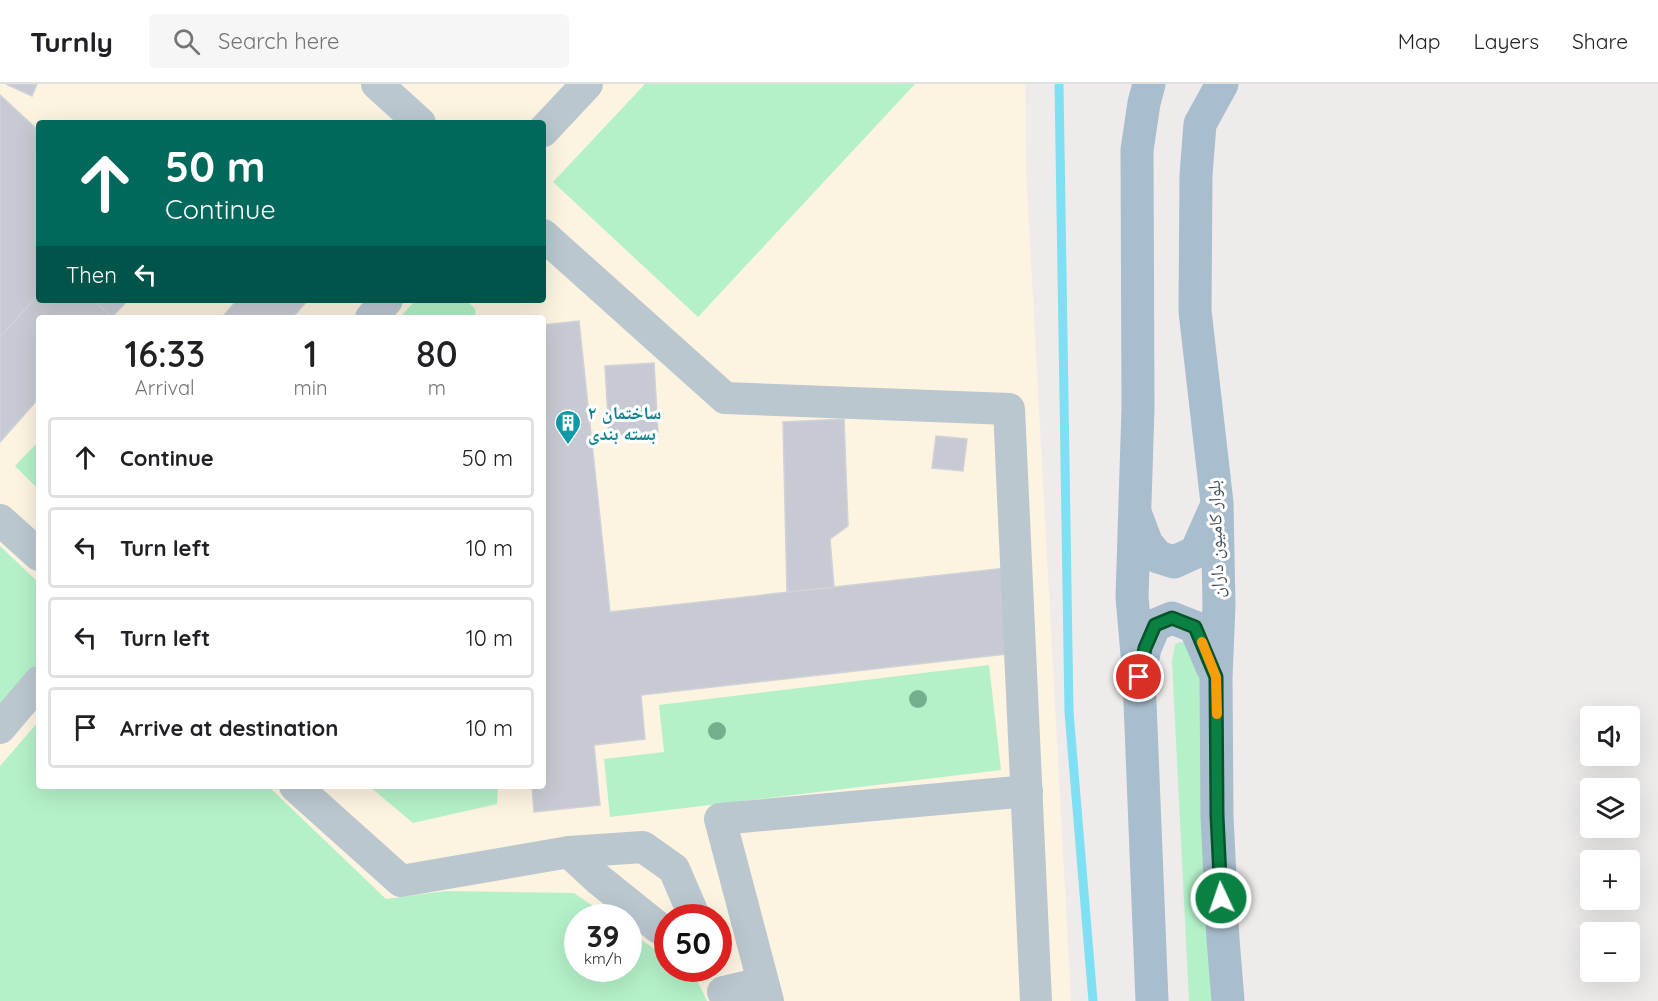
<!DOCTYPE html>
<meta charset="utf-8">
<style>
:root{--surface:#fff;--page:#f6f6f6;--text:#202124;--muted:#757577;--line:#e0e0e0}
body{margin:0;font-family:Quicksand,"Noto Naskh Arabic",sans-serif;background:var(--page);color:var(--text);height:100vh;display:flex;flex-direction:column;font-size:22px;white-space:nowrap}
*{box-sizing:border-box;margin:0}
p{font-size:20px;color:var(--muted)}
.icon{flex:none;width:33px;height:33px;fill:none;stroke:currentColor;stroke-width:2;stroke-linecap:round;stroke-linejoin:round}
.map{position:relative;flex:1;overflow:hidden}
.side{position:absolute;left:36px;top:231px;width:510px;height:474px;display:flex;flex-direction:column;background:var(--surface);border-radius:6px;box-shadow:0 6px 24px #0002}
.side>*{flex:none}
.top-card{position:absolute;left:36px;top:36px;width:510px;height:183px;border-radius:6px;box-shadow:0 6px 24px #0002;background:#00695c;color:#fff;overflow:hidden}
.tools{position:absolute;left:1580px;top:622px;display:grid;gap:12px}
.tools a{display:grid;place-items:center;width:60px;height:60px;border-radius:6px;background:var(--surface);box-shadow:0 6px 24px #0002;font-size:30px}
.speed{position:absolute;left:564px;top:820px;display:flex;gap:12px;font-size:30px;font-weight:700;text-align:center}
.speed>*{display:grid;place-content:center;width:78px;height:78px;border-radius:50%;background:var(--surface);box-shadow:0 6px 24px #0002;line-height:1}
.speed small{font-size:15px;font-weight:400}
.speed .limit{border:9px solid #d22;background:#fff;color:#111}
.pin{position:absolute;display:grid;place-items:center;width:51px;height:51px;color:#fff;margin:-26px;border:3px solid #fff;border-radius:50%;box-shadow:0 2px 6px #0007}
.me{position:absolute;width:66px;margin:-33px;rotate:357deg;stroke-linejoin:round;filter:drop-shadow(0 0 4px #0008)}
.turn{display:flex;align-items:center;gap:21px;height:126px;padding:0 30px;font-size:27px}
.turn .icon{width:78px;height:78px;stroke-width:2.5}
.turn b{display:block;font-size:42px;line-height:51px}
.then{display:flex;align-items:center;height:57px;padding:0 30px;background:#0003;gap:12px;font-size:22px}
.eta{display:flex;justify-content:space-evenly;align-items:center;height:102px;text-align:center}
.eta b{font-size:36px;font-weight:600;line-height:42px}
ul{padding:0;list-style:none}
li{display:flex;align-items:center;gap:18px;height:81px;margin:0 12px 9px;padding:0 18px;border:3px solid var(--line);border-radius:6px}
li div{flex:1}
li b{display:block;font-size:22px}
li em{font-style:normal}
header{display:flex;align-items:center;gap:36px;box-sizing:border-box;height:84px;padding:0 30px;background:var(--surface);border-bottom:2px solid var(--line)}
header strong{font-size:28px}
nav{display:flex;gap:33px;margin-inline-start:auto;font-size:21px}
.search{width:420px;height:54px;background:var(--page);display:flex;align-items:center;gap:15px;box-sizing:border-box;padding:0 21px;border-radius:6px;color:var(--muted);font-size:22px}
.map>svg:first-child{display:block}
.commercial{fill:#fdf3e1;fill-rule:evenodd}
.green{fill:#b4f1c9}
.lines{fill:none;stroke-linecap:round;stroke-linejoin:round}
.stream{stroke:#7ee0f2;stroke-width:9}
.building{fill:#c7cad2;stroke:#cfd2d8;stroke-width:1.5}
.minor{stroke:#bbc7cf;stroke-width:32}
.major{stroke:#a8bdcd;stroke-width:33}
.tree{fill:#74b08e}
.route-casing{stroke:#07532c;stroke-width:15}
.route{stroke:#0b8043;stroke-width:10}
.slow{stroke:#f59e0b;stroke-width:10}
.labels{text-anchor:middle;stroke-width:6;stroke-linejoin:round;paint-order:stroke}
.culture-label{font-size:18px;font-weight:bold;fill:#0d838f;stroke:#fff;text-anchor:start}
.street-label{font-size:18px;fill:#43505a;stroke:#fff}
</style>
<header>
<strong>Turnly</strong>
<div class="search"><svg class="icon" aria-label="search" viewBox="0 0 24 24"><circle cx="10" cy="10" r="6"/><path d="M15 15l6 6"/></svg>Search here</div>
<nav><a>Map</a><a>Layers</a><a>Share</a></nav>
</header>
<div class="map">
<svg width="1658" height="917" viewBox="0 0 1658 917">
<rect width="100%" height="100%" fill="#efebeb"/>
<path class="commercial" d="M0,0h1025l1,86 45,831h-1071zM39,39h504v177h-504zM39,234h504v468h-504zM578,834h50v51h-50zM668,834h50v51h-50z"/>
<g class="green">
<polygon points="645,0 915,0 698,233 553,98"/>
<polygon points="416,216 466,216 475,225 476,234 399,234"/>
<polygon points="39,357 39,406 15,382"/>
<polygon points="0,462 39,499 39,600 0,644"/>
<polygon points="1185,557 1200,590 1217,917 1189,917 1172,577 1175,560"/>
<polygon points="989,581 1001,686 610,733 604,675 664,668 659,621"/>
<polygon points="39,637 39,702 268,702 386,815 446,807 574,809 610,834 578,834 578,885 628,885 629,847 667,874 668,885 683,885 696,894 707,917 0,917 0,682"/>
<polygon points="369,702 498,702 497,720 413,739"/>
</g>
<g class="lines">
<polyline class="stream" points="1059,0 1069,628 1093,917"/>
</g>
<g class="building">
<polygon points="6,0 37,0 32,12"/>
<polygon points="0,11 39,47 39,210 0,253"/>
<polygon points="39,210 39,216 93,216 112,233 39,234 39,314 0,358 0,253"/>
<polygon points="93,216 128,216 112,233"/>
<polygon points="237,216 308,216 292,234 226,234 224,231"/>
<polygon points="579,237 610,528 1006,484 1015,569 641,611 645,655 594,661 600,721 534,728 532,702 543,702 543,241"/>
<polygon points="654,279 658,348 609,352 605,282"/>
<polygon points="844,335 848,442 830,455 834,503 787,508 783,338"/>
<polygon points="936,352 967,355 963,387 932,384"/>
</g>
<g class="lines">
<g class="minor">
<polyline points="377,0 420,39"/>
<polyline points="543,47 587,0"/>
<polyline points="543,151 725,314 1009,325 1036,917"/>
<polyline points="371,234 387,216"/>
<polyline points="0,436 39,471"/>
<polyline points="0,644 39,598"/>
<polyline points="295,702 401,797 569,768 643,763 674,785 695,834"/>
<polyline points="569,768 598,795 659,844 668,849"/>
<polyline points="723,908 762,899"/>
<polyline points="768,917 720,735 1027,707"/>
</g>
<g class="major">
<polyline points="1149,0 1144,19 1137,66 1138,324 1132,513 1139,593 1152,917"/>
<polyline points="1222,0 1200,40 1196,91 1195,227 1217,419 1219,521 1216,593 1217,732 1223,855 1228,917"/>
<polyline points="1136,431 1147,460 1158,473 1174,478 1196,468 1214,427"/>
<polyline points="1142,579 1145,564 1155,541 1172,534 1195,543 1212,583"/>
</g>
</g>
<g class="tree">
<circle cx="918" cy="615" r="9"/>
<circle cx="717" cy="647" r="9"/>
</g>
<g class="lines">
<defs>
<polyline id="route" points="1139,593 1145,564 1155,541 1172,534 1195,543 1216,593 1217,732 1221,814"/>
</defs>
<use href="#route" class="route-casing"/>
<use href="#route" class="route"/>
<polyline class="slow" points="1202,558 1216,593 1217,630"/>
</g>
<defs>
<symbol id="building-pin" viewBox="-11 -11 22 30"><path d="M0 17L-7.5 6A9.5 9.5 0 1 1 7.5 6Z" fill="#0f9aa8" stroke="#fff"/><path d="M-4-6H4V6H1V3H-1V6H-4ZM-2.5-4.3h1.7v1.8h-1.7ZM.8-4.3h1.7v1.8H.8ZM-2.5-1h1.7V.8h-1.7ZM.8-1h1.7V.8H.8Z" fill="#fff"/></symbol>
</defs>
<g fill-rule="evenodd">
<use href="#building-pin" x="553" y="324" width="30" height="40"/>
</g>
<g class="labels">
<g class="culture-label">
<text x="588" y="335">۲ ساختمان<tspan x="588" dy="21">بسته بندی</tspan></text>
</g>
<g class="street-label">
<text transform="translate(1216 455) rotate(-92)" y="6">بلوار کامیون داران</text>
</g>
</g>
</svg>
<div class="tools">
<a><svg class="icon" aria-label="sound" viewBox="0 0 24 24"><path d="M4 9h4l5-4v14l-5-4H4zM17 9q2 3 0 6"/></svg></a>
<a><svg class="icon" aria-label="layers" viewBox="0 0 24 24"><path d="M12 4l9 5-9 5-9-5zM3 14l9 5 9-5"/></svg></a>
<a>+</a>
<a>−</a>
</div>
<div class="speed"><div>39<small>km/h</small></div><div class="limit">50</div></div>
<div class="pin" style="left:1139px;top:593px;background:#d93025"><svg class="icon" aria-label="arrive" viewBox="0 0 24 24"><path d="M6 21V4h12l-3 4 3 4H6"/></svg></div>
<svg class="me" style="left:1221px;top:814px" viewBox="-20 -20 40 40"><circle r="17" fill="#0b8043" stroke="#fff" stroke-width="3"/><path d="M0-11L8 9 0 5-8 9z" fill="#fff"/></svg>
<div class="top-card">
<div class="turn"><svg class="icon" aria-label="ahead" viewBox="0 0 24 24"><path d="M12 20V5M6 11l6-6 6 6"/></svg><div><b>50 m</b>Continue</div></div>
<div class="then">Then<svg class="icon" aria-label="left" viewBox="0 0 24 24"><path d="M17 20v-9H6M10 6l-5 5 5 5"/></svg></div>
</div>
<section class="side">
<div class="eta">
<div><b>16:33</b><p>Arrival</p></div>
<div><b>1</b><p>min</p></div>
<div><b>80</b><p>m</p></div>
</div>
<ul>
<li><svg class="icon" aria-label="ahead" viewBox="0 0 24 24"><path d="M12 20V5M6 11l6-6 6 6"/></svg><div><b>Continue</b></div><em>50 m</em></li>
<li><svg class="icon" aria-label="left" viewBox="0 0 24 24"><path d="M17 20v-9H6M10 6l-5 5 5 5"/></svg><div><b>Turn left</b></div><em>10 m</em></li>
<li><svg class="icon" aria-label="left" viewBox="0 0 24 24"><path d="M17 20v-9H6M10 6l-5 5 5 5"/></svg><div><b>Turn left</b></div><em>10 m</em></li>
<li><svg class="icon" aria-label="arrive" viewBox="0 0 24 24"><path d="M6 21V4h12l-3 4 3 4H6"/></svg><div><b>Arrive at destination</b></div><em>10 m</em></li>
</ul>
</section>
</div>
